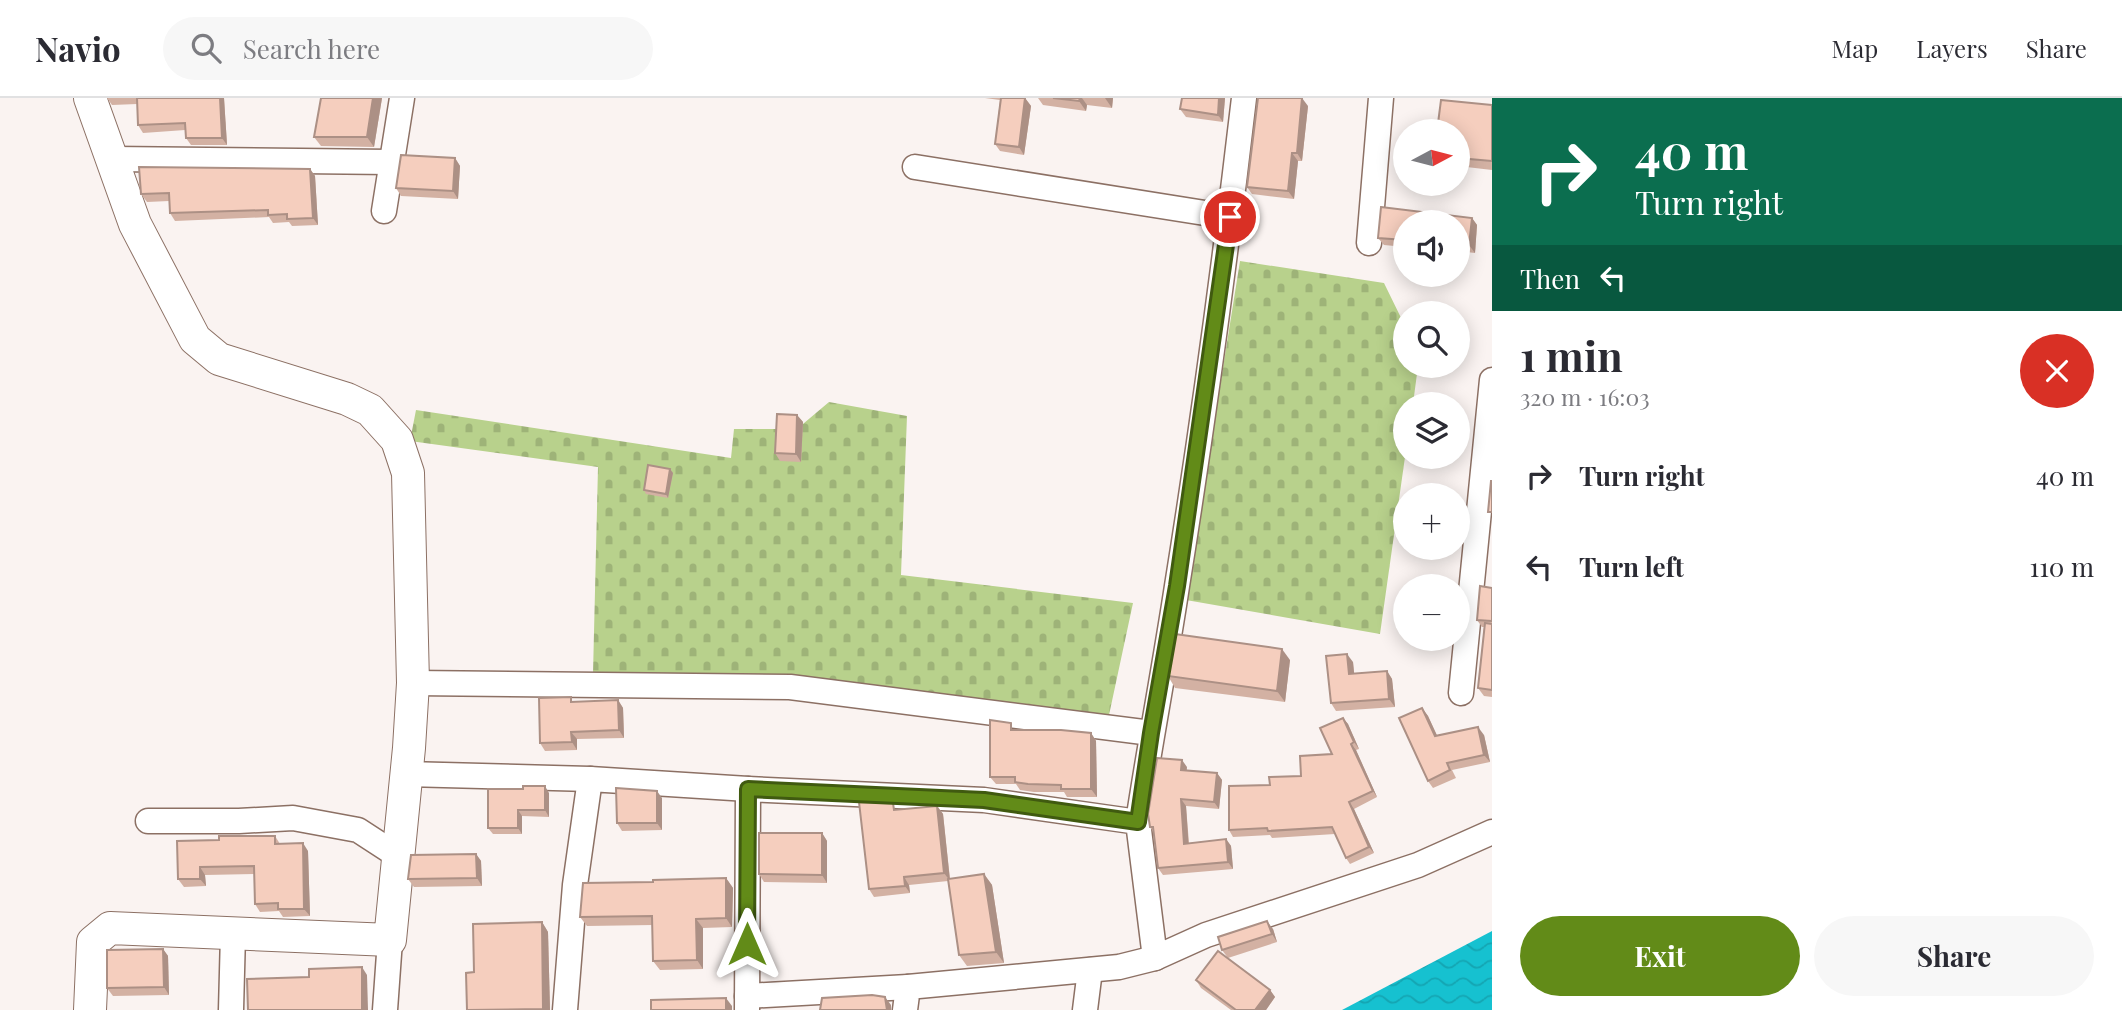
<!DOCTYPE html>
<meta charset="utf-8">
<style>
:root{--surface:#fff;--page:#f7f7f7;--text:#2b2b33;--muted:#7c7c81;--line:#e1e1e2;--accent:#628b18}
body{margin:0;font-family:"Playfair Display",serif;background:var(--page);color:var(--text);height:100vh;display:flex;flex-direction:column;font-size:26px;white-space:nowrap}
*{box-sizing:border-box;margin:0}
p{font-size:23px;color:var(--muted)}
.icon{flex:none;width:38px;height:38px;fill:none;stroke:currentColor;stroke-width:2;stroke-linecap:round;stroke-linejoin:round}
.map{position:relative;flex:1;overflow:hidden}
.sheet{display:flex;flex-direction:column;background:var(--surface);width:630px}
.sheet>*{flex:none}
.guide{background:#0b6e4f;color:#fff;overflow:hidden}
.needle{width:46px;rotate:83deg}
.fabs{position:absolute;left:1393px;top:21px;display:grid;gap:14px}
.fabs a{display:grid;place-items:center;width:77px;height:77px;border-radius:50%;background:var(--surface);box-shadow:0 4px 18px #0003;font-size:35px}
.pin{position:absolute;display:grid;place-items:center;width:60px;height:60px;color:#fff;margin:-30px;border:4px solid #fff;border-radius:50%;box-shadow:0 2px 7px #0007}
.me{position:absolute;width:77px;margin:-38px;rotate:0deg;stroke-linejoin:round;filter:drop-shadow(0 0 5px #0008)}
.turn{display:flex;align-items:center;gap:24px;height:147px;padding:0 28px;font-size:32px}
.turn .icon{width:91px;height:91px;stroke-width:2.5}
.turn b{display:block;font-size:49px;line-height:60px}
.then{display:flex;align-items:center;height:66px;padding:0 28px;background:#0003;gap:14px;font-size:26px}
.round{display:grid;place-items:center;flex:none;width:74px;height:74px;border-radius:37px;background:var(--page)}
.summary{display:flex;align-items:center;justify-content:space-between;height:119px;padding:0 28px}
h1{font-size:42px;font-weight:700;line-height:52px}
.button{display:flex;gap:14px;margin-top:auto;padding:14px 28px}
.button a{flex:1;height:80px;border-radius:42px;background:var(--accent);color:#fff;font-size:28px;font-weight:700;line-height:80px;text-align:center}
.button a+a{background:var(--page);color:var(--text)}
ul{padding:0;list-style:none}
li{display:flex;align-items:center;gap:21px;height:91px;padding:0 28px}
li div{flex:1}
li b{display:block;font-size:26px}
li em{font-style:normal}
header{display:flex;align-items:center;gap:42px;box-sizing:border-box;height:98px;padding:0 35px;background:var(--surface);border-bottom:2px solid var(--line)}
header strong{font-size:33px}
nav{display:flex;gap:38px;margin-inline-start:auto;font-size:24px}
.search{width:490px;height:63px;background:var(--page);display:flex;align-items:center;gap:18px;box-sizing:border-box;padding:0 24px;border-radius:38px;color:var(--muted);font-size:26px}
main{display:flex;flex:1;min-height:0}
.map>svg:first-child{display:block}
.cemetery{fill:url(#cemetery-stones)}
.water{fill:url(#water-waves)}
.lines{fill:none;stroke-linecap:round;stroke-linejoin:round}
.minor-casing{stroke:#8c7064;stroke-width:27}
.tertiary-casing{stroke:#8c7064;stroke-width:34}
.minor{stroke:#fff;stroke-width:24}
.tertiary{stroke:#fff;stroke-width:32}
.wall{fill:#d3b1a3}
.shaded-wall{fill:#ac9085}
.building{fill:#f5cebe;stroke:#ac9085;stroke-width:2}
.route-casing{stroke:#405a10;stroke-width:18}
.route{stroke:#628b18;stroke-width:12}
</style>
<header>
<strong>Navio</strong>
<div class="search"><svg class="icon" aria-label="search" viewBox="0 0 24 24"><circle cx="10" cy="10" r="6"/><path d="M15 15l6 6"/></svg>Search here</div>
<nav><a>Map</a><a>Layers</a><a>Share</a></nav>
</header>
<main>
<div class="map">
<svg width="1492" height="912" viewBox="0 0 1492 912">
<defs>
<pattern id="cemetery-stones" width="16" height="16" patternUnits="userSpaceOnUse" patternTransform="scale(1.75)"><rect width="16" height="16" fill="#b8d18c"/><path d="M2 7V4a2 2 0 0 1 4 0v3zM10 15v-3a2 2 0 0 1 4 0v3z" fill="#9eb378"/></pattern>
<pattern id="water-waves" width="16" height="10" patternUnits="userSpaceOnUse" patternTransform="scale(1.75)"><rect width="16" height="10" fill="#16c1d0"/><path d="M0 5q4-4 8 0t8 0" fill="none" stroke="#14a5b2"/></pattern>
</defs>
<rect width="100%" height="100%" fill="#faf3f1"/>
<g class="cemetery">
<polygon points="1240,163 1384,185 1405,228 1405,268 1418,268 1413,306 1405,306 1405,359 1380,536 1186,502"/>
<polygon points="829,304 907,318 901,477 1133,505 1109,617 593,576 598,369 410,343 416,312 731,360 734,331 797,331"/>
</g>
<polygon class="water" points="1492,833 1492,912 1342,912"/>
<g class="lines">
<defs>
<g id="minor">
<polyline points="112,61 391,64"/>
<polyline points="915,69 1230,119"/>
<polyline points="384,113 402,0"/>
<polyline points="1369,145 1381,0"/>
<polyline points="413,585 790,589 1151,635"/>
<polyline points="1461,595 1492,282"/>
<polyline points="406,676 590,681"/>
<polyline points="148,723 239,723 293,720 358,732 398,758"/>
<path d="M1138,724c12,-79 27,-157 39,-236 26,-162 48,-325 67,-488"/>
<polyline points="747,898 908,889"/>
<polyline points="231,912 233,836"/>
<polyline points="385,912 390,842"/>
<polyline points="565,912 575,787 590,681 748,691"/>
<polyline points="747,912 748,691 984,702 1138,724 1155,860 1206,837 1418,767 1492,734"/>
<polyline points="905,912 908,889 1119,869 1155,860"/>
<polyline points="1085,912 1090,872"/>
</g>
<polyline id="tertiary" points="90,912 93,844 110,830 390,842 409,650 413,585 408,375 397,342 370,312 347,301 219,261 195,241 135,126 90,0"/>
</defs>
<use href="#minor" class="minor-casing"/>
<use href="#tertiary" class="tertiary-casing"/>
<use href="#minor" class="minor"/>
<use href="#tertiary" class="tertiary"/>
</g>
<g class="wall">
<polygon points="107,0 224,0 227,47 191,47 186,40 185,32 143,35 138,27 137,6 112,7"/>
<polygon points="321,0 382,0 374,49 321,48 314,39"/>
<polygon points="985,0 1025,0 1031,8 1024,57 1000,53 995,46 1000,2"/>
<polygon points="1038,0 1113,0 1112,10 1087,7 1086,13 1043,7"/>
<polygon points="1182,0 1225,0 1223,24 1186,19 1180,11"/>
<polygon points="1492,7 1492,72 1458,68 1458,33"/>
<polygon points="1308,8 1302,63 1298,63 1294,101 1252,96 1247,89"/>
<polygon points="455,60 460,68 458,101 401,98 396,90"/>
<polygon points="310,71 315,78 318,127 292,128 289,124 273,125 269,119 175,123 170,115 169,103 147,104 141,96"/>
<polygon points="1381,109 1472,120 1477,127 1475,155 1458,153 1458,124 1405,124 1405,149 1384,147 1378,140"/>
<polygon points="797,317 803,324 801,364 780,363 775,355"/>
<polygon points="670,371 673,375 668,400 646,396 644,392"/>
<polygon points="1492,490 1492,599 1484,598 1478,590 1484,529 1482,529 1477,522"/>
<polygon points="1290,562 1285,604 1175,590 1168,578"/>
<polygon points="1353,564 1354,576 1387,573 1392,581 1395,609 1336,613 1331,605"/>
<polygon points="618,602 623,610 624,640 577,641 577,652 545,653 540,645 574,604"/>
<polygon points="1422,610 1428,618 1437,638 1484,637 1490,664 1452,672 1456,680 1433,690 1428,683"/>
<polygon points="1343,620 1348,626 1359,651 1356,652 1377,699 1354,711 1374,755 1350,766 1346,760 1335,736 1272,740 1270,737 1233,739 1229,732 1270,687 1301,678 1332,656"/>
<polygon points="1015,632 1091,635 1096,643 1097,699 1067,699 1064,694 1034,694 1020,692 1016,686 996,686 990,679"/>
<polygon points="1187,669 1186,672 1217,675 1222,682 1219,711 1186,708 1189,745 1226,741 1231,748 1233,771 1163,777 1158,770 1154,735 1150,729"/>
<polygon points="488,691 549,695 549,719 522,718 522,736 493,736 488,730"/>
<polygon points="662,700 662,732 622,733 617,725"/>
<polygon points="937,708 943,716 950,781 984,776 992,787 1004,865 967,868 959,857 948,783 909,787 910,795 874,799 869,791 898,712"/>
<polygon points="822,735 827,743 827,785 764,784 759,776"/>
<polygon points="275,738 280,746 308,753 310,818 283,819 279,813 260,814 255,806 254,776 205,777 206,788 184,789 178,781 219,742"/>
<polygon points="476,756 481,763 482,788 414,789 408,781"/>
<polygon points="726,780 733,790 732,829 703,830 703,871 660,872 653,863 653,827 587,828 580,819 653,784"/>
<polygon points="542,824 548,834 550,912 467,912"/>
<polygon points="1273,831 1277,844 1228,860 1222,852"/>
<polygon points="163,851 168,858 169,897 113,898 107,890"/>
<polygon points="1196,882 1270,892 1275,899 1266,912 1231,912 1201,890"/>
</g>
<g class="shaded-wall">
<polygon points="220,0 224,0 227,47 222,40"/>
<polygon points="373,0 382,0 374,49 367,39"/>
<polygon points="1025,0 1031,8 1024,57 1019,49"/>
<polygon points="1080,0 1082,0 1087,7 1086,13 1079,3"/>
<polygon points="1105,0 1113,0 1112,10"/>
<polygon points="1219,0 1225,0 1223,24 1218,17"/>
<polygon points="1302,0 1308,8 1302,63 1297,55"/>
<polygon points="1292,55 1298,63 1294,101 1288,93"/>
<polygon points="455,60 460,68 458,101 453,93"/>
<polygon points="310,71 315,78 318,127 313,120"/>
<polygon points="1472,120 1477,127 1475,155 1469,147"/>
<polygon points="797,317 803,324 801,364 796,356"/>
<polygon points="670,371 673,375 668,400 666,396"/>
<polygon points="1282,551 1290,562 1285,604 1277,593"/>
<polygon points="1347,556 1353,564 1355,584 1349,576"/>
<polygon points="1387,573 1392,581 1395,609 1389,601"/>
<polygon points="618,602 623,610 624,640 619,632"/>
<polygon points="1422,610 1428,618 1441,646 1435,638"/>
<polygon points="1343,620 1348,626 1359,651 1354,644"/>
<polygon points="1478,629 1484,637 1490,664 1484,657"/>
<polygon points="571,634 577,641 577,652 572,644"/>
<polygon points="1091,635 1096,643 1097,699 1091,691"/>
<polygon points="1351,646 1356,652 1377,699 1373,693"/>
<polygon points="1182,662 1187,669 1186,679 1181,672"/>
<polygon points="1217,675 1222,682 1219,711 1214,704"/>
<polygon points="545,688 549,695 549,719 545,712"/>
<polygon points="657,693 662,700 662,732 657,725"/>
<polygon points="1181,701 1186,708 1189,753 1184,746"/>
<polygon points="1349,704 1354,711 1374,755 1369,749"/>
<polygon points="937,708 943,716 950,783 944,775"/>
<polygon points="518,712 522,718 522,736 518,730"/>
<polygon points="822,735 827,743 827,785 822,777"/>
<polygon points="1226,741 1231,748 1233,771 1228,764"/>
<polygon points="303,745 308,753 310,818 304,811"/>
<polygon points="476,756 481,763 482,788 477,780"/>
<polygon points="200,769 205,777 206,788 200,781"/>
<polygon points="984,776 992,787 1004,865 996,854"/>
<polygon points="904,779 909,787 910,795 905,788"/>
<polygon points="726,780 733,790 732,829 726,820"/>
<polygon points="696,821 703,830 703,871 697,862"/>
<polygon points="1267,823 1273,831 1277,844 1272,836"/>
<polygon points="542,824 548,834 550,912 544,912 543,911"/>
<polygon points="163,851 168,858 169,897 164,889"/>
<polygon points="362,869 367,877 368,912 362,912"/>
<polygon points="1270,892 1275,899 1266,912 1255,912"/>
<polygon points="885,899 891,907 891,912 887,912"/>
<polygon points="726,900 732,908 732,912 726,912"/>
</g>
<g class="building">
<polygon points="137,0 220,0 222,40 186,40 185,25 138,27"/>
<polygon points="321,0 373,0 367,39 314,39"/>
<polygon points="1001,0 1025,0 1019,49 995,46"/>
<polygon points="1053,0 1080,0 1079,3"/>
<polygon points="1182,0 1219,0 1218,17 1180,11"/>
<polygon points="1258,0 1302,0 1297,55 1292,55 1288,93 1247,89"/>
<polygon points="1441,2 1492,7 1492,63 1458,60 1458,33 1437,33"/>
<polygon points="401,57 455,60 453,93 396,90"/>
<polygon points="139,69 310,71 313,120 287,121 287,116 268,117 268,112 170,115 169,95 141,96"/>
<polygon points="1381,109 1472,120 1469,147 1458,146 1458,124 1405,124 1405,142 1378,140"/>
<polygon points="777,316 797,317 796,356 775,355"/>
<polygon points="648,367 670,371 666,396 644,392"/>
<polygon points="1491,383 1492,383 1492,414 1488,414"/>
<polygon points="1480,488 1492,490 1492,523 1477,522"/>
<polygon points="1485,525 1492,526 1492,592 1478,590"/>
<polygon points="1175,536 1282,551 1277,593 1168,578"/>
<polygon points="1347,556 1349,576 1387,573 1389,601 1331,605 1326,558"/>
<polygon points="571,599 571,604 618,602 619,632 571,634 572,644 540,645 539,600"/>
<polygon points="1422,610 1435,638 1478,629 1484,657 1447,665 1450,672 1428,683 1399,620"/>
<polygon points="1343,620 1354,644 1351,646 1373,693 1349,704 1369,749 1346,760 1332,729 1268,733 1267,730 1229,732 1229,688 1270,687 1269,679 1301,678 1300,658 1332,656 1320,630"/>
<polygon points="990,622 1011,625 1011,632 1061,632 1091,635 1091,691 1061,691 1061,687 1028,686 1015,684 1015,679 990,679"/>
<polygon points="1157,660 1182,662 1181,672 1217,675 1214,704 1181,701 1184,746 1226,741 1228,764 1158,770 1153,729 1150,729 1148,716"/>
<polygon points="523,688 545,688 545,712 518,712 518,730 488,730 488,691 523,691"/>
<polygon points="616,690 657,693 657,725 617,725"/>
<polygon points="859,704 893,705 894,712 937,708 944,775 904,779 905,788 869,791"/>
<polygon points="759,735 822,735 822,777 759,776"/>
<polygon points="219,738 275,738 275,746 303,745 304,811 278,811 278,805 255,806 254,768 200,769 200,781 178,781 177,743 219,742"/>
<polygon points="476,756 477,780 408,781 411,757"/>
<polygon points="984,776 996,854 959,857 948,781"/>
<polygon points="726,780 726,820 696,821 697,862 653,863 652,818 580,819 583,785 653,784 653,782"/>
<polygon points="1267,823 1272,836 1222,852 1218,839"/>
<polygon points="542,824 543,911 467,912 466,875 474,874 473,826"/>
<polygon points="163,851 164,889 107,890 107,852"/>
<polygon points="1218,853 1270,892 1255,912 1236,912 1196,882"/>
<polygon points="362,869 362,912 248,912 247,881 309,879 309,871"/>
<polygon points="872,897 885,899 887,912 820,912 822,900"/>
<polygon points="726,900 726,912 651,912 651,902"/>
</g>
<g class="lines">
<defs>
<polyline id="route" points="747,846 748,691 984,702 1138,724 1151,635 1177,488 1230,119"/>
</defs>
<use href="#route" class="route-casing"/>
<use href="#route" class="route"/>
</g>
</svg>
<div class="fabs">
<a><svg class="needle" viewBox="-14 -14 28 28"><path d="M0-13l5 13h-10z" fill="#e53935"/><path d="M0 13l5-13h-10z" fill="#7c7c81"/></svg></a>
<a><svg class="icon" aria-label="sound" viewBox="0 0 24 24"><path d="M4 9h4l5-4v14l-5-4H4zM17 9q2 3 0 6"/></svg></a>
<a><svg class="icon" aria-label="search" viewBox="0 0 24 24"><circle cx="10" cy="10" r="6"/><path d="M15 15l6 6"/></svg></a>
<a><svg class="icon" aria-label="layers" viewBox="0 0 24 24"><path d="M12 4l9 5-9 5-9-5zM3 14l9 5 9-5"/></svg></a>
<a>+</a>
<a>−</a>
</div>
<div class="pin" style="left:1230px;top:119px;background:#d93025"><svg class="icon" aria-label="arrive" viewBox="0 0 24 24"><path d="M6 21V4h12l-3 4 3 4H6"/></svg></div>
<svg class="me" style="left:747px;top:846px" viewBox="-20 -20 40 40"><path d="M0-17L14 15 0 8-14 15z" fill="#628b18" stroke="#fff" stroke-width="4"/></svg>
</div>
<section class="sheet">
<div class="guide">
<div class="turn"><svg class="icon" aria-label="right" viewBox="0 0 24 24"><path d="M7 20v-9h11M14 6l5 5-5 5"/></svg><div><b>40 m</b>Turn right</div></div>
<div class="then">Then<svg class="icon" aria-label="left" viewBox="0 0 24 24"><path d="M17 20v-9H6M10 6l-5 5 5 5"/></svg></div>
</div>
<div class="summary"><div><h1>1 min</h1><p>320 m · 16:03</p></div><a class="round" style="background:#d93025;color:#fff"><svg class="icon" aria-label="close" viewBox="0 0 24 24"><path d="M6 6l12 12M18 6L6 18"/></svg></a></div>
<ul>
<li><svg class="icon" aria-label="right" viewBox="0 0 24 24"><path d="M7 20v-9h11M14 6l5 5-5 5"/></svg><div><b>Turn right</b></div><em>40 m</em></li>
<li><svg class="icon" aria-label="left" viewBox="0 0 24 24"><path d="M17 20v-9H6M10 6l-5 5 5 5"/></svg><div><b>Turn left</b></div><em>110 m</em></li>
</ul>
<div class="button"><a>Exit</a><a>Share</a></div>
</section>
</main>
